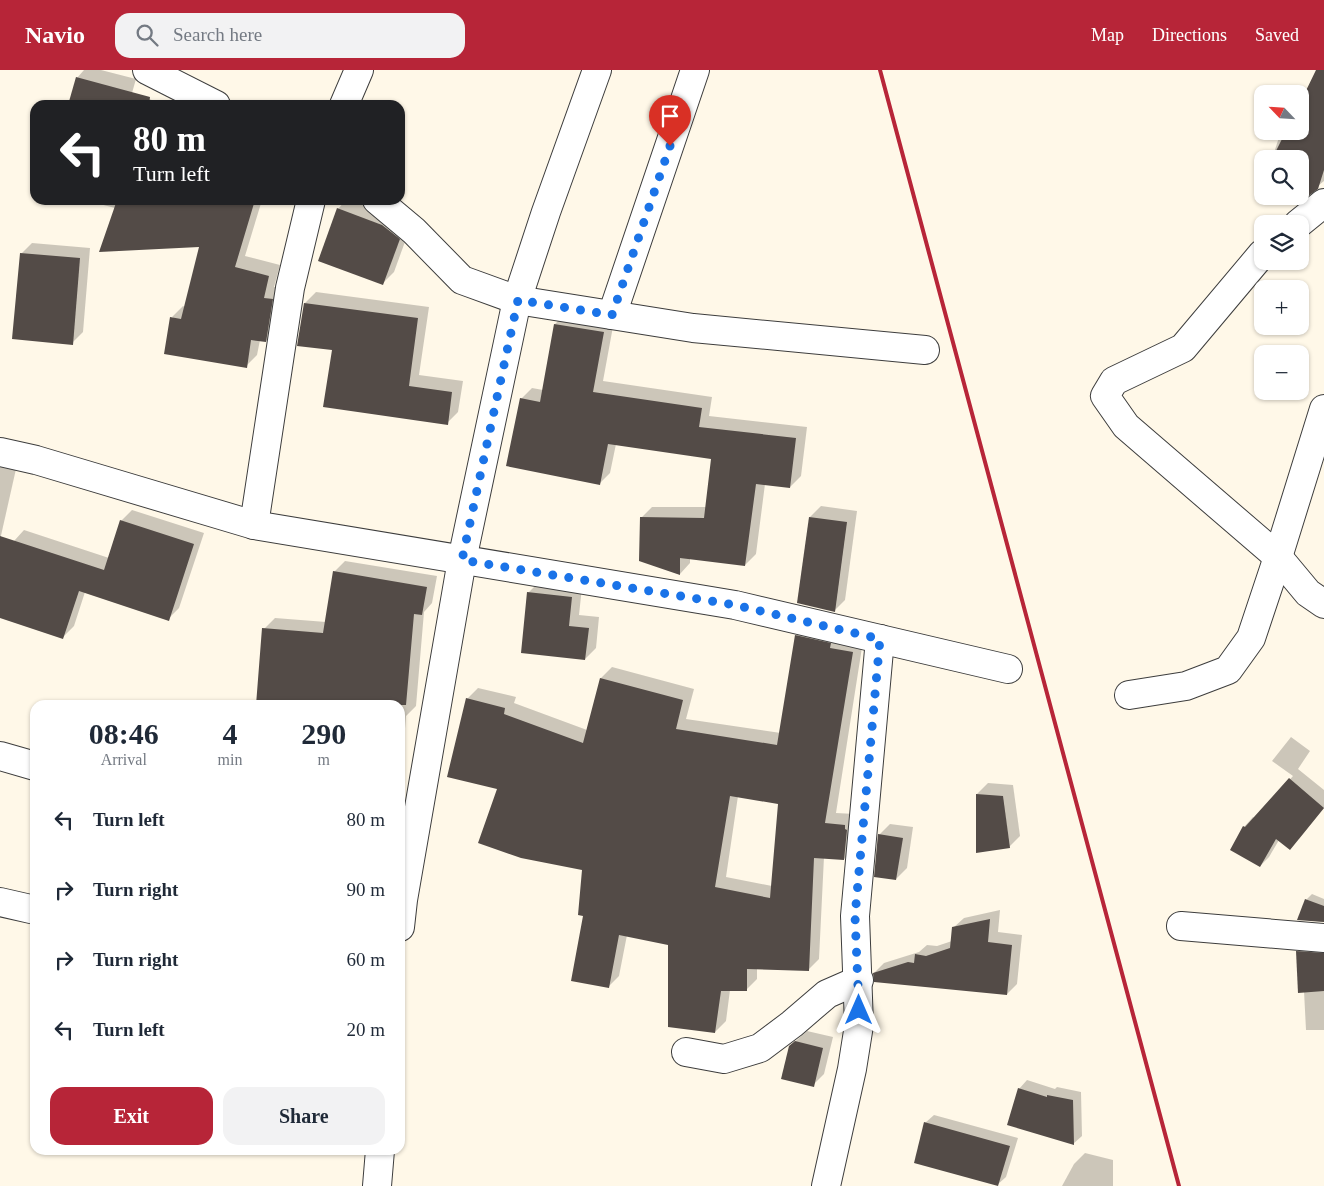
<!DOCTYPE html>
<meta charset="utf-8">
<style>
:root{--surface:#fff;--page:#f2f2f3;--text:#1f2937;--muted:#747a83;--accent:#b72538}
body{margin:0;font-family:Georgia,serif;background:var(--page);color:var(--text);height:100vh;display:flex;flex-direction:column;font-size:19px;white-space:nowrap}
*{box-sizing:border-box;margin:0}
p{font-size:16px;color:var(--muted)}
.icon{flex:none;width:28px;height:28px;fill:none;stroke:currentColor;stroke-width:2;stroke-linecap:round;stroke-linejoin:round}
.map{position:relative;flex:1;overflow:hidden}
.side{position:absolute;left:30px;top:630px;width:375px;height:455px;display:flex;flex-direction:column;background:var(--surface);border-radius:15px;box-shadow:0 1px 4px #0004}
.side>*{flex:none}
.hud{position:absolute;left:30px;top:30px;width:375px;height:105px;border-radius:15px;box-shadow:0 1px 4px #0004;background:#202124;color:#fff;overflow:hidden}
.needle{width:32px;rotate:295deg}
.controls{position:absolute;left:1254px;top:15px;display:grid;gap:10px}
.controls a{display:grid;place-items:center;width:55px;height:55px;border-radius:10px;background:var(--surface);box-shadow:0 1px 4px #0004;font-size:25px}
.pin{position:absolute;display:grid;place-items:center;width:42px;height:42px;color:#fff;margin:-51px -21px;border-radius:50% 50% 50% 0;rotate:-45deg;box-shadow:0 0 5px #0007}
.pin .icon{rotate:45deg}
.me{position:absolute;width:55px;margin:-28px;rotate:0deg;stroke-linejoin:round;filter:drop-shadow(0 0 4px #0008)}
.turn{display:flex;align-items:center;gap:18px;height:105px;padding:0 20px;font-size:22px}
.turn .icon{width:65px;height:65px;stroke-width:2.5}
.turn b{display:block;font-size:35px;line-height:42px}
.eta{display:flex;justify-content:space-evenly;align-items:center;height:85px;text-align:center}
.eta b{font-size:30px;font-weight:700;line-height:35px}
.cta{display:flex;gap:10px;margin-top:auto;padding:10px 20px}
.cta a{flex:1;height:58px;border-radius:15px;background:var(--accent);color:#fff;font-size:20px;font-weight:700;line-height:58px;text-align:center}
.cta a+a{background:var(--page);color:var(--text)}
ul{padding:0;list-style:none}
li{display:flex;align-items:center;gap:15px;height:70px;padding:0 20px}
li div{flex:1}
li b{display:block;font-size:19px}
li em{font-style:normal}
header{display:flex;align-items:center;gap:30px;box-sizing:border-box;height:70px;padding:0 25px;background:var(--accent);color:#fff}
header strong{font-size:24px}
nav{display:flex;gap:28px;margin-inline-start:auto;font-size:18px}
.search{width:350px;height:45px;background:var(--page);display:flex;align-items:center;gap:12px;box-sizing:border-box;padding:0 18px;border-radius:15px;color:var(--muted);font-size:19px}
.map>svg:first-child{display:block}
.shadow{fill:#0003;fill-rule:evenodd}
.building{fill:#534b47;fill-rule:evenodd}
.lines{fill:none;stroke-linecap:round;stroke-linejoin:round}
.street-casing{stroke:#3d3d3d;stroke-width:30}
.street{stroke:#fff;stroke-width:28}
.rail{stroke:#b72538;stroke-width:4}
.route{stroke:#1a73e8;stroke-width:9;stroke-dasharray:0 16.2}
</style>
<header>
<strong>Navio</strong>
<div class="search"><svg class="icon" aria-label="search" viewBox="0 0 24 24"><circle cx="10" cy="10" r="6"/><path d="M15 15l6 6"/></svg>Search here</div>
<nav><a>Map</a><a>Directions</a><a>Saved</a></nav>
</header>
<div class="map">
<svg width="1324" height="1116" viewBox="0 0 1324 1116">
<rect width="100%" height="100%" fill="#fff8e8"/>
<g class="shadow">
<polygon points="84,0 101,0 136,9 132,23 166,35 69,35 77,8"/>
<polygon points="1320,0 1324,0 1324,111 1303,128 1300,126 1300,89 1272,89 1281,61 1300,61 1300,31 1303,30"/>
<polygon points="84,130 262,130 245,186 280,195 274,217 283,218 277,260 266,271 260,270 257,285 246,296 172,247 183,236 185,237 201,176 115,138"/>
<polygon points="346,130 354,130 393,144 410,158 394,202 383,213 338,139"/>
<polygon points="32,173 90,178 83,262 72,273 21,184"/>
<polygon points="316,222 429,237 419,305 463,311 458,342 447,353 333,279 305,233"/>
<polygon points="566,243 614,251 603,311 712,327 709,346 807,357 801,406 790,417 765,414 756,484 745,495 690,488 690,493 680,504 641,448 652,437 706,437 712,388 616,374 610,403 599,414 521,329 532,318 543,320 555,254"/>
<polygon points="0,395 16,399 0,470"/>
<polygon points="821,436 857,441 845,530 834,541 810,447"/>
<polygon points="132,440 204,463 179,538 168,549 85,522 74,556 63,567 0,547 0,511 14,471 24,460 109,488 121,451"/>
<polygon points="345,491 437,506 432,533 424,542 416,636 406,646 400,722 400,635 264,635 264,559 275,548 326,552 334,502"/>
<polygon points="539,512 582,517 579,545 599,547 596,578 585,589 528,523"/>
<path d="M807,555l56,16 -27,172 19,1v34l-11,11 -20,-2 -5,102 -11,11 -51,-2v11l-11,11h-16l-4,31 -11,11 -46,-88 -42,-9 -8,41 -11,11 -25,-118 -84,-81 -32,-89 11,-11 38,9 -2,6 73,27 14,-52 11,-11 82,22 -8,30 95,14 15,-97zM738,726l41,7 -7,83 -46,-9z"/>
<polygon points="1291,667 1310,681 1298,699 1324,720 1324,738 1299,769 1279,770 1269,787 1260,796 1244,757 1253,747 1255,748 1293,706 1272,691"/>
<polygon points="988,713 1013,715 1020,766 1009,777 977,724"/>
<polygon points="890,754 913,757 907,798 896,809 879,765"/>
<polygon points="1312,824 1324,829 1324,852 1299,849 1307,829"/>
<polygon points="1000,840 998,862 1022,865 1017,914 1007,924 874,903 884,893 919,882 927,875 937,876 952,871 953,858 964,848"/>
<polygon points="1308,871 1324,872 1324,960 1306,960 1304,921 1297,882"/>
<polygon points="807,961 833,967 824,1004 813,1015 790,976"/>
<polygon points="1027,1010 1055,1019 1057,1017 1081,1022 1082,1066 1073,1074 1019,1019"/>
<polygon points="934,1045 1018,1068 1006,1107 997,1115 925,1053"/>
<polygon points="1085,1083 1113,1090 1113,1116 1062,1116 1074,1094"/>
</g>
<g class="building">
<polygon points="1316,0 1324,0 1324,100 1318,119 1303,130 1293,126 1300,126 1300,89 1272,89 1286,61 1300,61 1300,33"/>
<polygon points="76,7 150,27 149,35 68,35"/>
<polygon points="117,130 255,130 235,197 269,206 264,228 273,229 266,272 251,270 247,298 164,284 170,247 181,249 199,177 99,182"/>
<polygon points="337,138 382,155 400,169 383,215 318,191"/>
<polygon points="20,183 80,188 73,275 12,269"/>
<polygon points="304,233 418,248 409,316 452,322 448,355 323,337 332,280 297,276"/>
<polygon points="554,254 604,262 593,322 702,338 699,357 796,368 790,418 756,414 745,496 680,488 680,505 639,491 640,447 704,448 711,389 608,374 600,415 506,396 520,328 540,332"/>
<polygon points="809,447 847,452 835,542 797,533"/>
<polygon points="120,450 194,474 169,551 79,521 63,569 0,548 0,466 104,500"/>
<polygon points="333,501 427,517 422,545 414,544 406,635 256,635 262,558 323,563"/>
<polygon points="527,522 572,527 569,556 589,558 585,590 521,583"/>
<path d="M795,565l36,8 -1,5 23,4 -28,171 20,2v4l2,1 -3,30 -30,-2 -5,113 -62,-2v22h-26l-6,42 -47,-6v-82l-49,-10 -10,53 -38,-7 12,-65 -5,-1 4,-45 -61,-12 -43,-15 19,-54 -50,-12 19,-79 39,10 -1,6 79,29 17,-65 83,22 -7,29 101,16zM730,726l48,8 -8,94 -55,-11z"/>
<polygon points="1289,708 1324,738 1290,780 1276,769 1260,797 1230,780 1243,756 1245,757"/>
<polygon points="976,724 1003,726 1010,778 976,783"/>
<polygon points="878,764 903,768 896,810 874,807"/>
<polygon points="1305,829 1324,836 1324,852 1297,850"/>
<polygon points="990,849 988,872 1012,875 1007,925 874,912 873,903 908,892 914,893 915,884 926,886 950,878 952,857"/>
<polygon points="1296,881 1324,883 1324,921 1298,923"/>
<polygon points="795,971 823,978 814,1017 781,1009 789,976"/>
<polygon points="1018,1018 1047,1027 1047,1025 1073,1030 1074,1075 1007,1055"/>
<polygon points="924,1052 1010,1076 998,1116 914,1093"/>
</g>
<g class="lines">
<defs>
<g id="street">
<polyline points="147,0 216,35"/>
<polyline points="344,35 359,0"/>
<polyline points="377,130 414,161 462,210 517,230 693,258 925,280"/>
<polyline points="1298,154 1324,133"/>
<polyline points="1262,184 1183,278 1114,311 1105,326 1126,356 1278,487 1308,523 1324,534"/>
<polyline points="612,245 695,0"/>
<polyline points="0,382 36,390 254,455 735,535 1008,599"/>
<polyline points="254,455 290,218 311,130"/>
<polyline points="1129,625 1186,616 1228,600 1251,568 1278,487 1324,339"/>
<polyline points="0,686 35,696"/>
<polyline points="0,832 35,840"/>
<polyline points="1181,856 1324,868"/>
<polyline points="400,857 403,830 462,490 517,230 546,142 597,0"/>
<polyline points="686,982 724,989 760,978 792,954 827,924 859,910"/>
<polyline points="377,1116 380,1080"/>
<polyline points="826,1116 852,999 859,955 855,846 880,569"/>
</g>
</defs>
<use href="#street" class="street-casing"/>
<use href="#street" class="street"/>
<polyline class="rail" points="880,0 1179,1116"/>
</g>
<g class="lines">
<polyline class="route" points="670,76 612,245 518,230 462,490 735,535 880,569 855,846 859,940"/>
</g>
</svg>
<div class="controls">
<a><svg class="needle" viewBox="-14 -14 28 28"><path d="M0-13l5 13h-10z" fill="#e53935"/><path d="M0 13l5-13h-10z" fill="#747a83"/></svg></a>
<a><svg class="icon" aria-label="search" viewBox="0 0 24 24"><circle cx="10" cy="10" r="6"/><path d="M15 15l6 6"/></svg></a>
<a><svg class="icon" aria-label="layers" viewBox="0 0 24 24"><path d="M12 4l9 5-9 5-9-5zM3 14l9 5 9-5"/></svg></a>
<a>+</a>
<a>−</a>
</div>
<div class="pin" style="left:670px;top:76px;background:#d93025"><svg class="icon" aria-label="arrive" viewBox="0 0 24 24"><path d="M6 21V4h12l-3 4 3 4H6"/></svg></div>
<svg class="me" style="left:859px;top:940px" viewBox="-20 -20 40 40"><path d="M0-17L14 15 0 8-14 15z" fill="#1a73e8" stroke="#fff" stroke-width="4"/></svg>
<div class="hud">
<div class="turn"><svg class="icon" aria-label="left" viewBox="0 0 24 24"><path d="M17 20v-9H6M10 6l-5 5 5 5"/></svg><div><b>80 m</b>Turn left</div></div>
</div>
<section class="side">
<div class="eta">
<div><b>08:46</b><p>Arrival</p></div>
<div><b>4</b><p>min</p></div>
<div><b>290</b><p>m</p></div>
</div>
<ul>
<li><svg class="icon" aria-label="left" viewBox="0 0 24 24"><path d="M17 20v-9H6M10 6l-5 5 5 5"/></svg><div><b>Turn left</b></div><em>80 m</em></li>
<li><svg class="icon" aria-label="right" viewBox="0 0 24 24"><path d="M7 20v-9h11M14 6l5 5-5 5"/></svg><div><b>Turn right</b></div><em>90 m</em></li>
<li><svg class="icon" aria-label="right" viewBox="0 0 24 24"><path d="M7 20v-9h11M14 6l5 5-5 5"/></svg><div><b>Turn right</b></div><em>60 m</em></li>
<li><svg class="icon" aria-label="left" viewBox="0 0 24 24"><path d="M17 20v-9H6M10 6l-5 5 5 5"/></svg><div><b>Turn left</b></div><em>20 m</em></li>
</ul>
<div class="cta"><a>Exit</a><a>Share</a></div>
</section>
</div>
